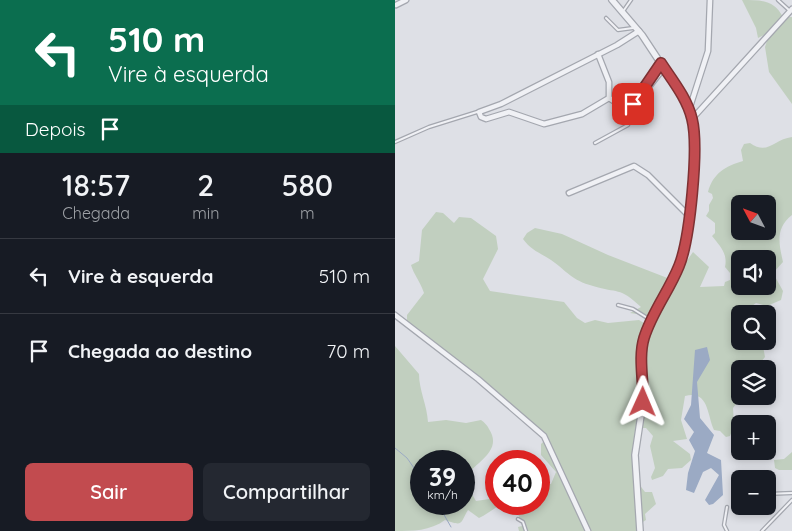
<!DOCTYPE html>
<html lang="pt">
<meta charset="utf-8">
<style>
:root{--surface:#171b24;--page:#242831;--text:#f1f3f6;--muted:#9ea1a6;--line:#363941;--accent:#c24b4f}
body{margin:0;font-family:Quicksand,sans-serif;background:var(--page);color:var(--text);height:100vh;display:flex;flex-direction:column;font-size:19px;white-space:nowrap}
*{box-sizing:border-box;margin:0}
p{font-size:16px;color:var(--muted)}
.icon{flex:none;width:28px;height:28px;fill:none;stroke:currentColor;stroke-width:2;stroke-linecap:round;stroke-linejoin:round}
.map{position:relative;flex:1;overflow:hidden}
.sheet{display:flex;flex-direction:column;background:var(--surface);width:395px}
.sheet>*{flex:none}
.banner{background:#0b6e4f;color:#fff;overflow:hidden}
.needle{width:32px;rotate:311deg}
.tools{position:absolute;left:336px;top:195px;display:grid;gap:10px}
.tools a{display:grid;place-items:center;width:45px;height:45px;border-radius:8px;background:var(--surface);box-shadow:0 2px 8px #0003;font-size:25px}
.speed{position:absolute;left:15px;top:450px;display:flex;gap:10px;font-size:25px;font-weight:700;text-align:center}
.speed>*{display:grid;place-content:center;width:65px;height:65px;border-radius:50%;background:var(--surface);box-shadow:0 2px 8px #0003;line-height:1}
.speed small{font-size:12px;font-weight:400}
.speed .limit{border:8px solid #d22;background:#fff;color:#111}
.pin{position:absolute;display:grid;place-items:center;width:42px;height:42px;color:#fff;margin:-21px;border-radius:10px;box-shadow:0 2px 8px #0006}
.me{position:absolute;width:55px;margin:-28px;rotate:1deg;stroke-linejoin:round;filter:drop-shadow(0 0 4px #0008)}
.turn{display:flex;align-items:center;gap:18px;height:105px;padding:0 25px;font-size:22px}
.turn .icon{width:65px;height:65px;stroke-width:2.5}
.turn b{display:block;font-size:35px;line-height:42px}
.then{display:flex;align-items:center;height:48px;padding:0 25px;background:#0003;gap:10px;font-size:19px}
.eta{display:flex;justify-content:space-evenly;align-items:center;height:85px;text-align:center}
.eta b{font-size:30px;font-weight:600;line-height:35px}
.action{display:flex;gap:10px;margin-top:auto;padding:10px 25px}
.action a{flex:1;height:58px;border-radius:8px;background:var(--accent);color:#fff;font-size:20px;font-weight:600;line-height:58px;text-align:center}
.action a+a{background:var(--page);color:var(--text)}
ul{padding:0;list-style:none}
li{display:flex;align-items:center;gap:15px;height:75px;padding:0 25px;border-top:1px solid var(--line)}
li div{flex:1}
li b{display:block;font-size:19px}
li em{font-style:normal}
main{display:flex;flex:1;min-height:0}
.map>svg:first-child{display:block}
.green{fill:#c1cfbf;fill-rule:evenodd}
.water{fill:#9baac4}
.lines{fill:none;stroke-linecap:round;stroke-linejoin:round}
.stream{stroke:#9baac4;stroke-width:1}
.service-casing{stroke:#a4a7af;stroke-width:4.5}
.minor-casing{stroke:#a4a7af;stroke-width:7}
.tertiary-casing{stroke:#a4a7af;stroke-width:8}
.service{stroke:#f0f1f5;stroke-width:2}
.minor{stroke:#f0f1f5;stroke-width:4.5}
.tertiary{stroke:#f0f1f5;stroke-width:5.5}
.route-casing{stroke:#7e3133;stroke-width:12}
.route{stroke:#c24b4f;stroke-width:9}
</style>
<main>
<section class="sheet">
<div class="banner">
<div class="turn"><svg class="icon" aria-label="left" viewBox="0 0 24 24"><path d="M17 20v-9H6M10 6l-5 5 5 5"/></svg><div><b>510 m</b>Vire à esquerda</div></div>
<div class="then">Depois<svg class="icon" aria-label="arrive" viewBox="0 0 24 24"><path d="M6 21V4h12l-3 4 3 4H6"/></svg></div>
</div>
<div class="eta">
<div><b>18:57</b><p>Chegada</p></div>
<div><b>2</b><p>min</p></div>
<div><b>580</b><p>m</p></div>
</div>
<ul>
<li><svg class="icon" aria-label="left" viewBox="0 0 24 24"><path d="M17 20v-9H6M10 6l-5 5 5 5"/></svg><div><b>Vire à esquerda</b></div><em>510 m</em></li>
<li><svg class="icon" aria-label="arrive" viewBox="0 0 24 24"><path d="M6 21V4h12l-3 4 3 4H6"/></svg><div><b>Chegada ao destino</b></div><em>70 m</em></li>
</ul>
<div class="action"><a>Sair</a><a>Compartilhar</a></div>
</section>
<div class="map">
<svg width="397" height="531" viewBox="0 0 397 531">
<rect width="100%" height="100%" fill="#dee0e6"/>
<g class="green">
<path d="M347,0c20,0 32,0 41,17h9v87l-23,-32 -4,-25 5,-15 -12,6 -2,-10z"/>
<path d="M397,137v78c-17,13 -13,29 -9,47l-10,11 10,18 -2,9 -14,6 -11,-3 -8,6 6,5h-14v27h22l3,16 -10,12h-15v27h2l-9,12 1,17 -4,11 -4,1 -6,-6 -6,-1c-7,-15 -5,-40 -29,-34l-4,24 6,19 -14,2 17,13 1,6 -9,8 -14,1 -5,7 -11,4 -1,-3 4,-9 -5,-22 3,-10 -7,-8h-4l-9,18 2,29 3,8 7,9h7l4,12 -11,10 1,6 -8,5 -2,6h-117l-1,-4 4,-1c-1,-11 -12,-27 -25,-19 -7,4 -11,8 -18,11l-11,-8c-8,13 -4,17 -23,10 -15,11 -32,11 -50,11v-185l24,28c0,16 8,31 9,48l18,-2 20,3 15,-3c4,3 6,5 8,9 15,23 -16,34 -24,49v4l11,19 20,-3v6h43l1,-20h11l5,-12 -15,-17v-11l5,-5 -29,-25 -16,-11 -17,-21 -16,-7 -11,-11 -40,-28 -10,-14v-7l17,-22c-4,-12 -10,-18 -13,-28l8,-4 3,-31 14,-18 7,1 11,10 5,-6 12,1 25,18 2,13 -15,30 7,12 74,11 13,16 8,5 10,-3 13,3 31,-3 8,5 -4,-10 -13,-2 11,-6c-22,-21 -23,-13 -48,-21 -22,-6 -25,-14 -42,-26 -11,-7 -20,-10 -28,-21l4,-6 8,-5 27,6 46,21 62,24 7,-4 16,-23 16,15 -9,20 24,-1 1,-4 5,-2v-7l-5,-6c3,-13 -5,-21 -13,-31l3,-3v-10l-9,-7 3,-5v-6l4,-7 -1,-4 -4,-2c5,-19 18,-26 35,-31l-2,-11 3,-6 6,-1c18,13 24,-4 42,-6zM345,204h27v27h-27zM345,259h27v27h-27zM26,461h43v43h-43z"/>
<polygon points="397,452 397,470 384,470 380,468 379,460 389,459"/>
</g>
<polygon class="water" points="312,347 315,360 302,382 305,418 319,435 312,453 326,460 328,495 318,504 314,505 310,500 324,475 316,468 308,472 299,493 291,490 293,473 300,451 294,440 299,432 289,419 296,405 300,350"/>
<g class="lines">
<g class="stream">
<polyline points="0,448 12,458 26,478"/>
<polyline points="43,504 56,527"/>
</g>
<defs>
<g id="service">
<polyline points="383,0 395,11"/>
<polyline points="229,10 236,0"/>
<polyline points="211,18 223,30 238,28"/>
<polyline points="0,142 34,127 82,112"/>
<polyline points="200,143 233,125 250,94 268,71"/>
<polyline points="223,305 238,309 254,319"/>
<polyline points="348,479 349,478"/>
<polyline points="345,482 345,489"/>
<polyline points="372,494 397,493"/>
<polyline points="332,507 329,525 332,531"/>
<polyline points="123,519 128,522 131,531"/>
<polyline points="367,531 397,500"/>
</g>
<g id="minor">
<polyline points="1,5 11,0"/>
<polyline points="244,31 222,45 106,104 84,112 86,117 91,119 114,112 149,124 187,114 214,98 231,109 238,104 266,63"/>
<polyline points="203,54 214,82 214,98"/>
<polyline points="294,110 313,51 315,0"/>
<polyline points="297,119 397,9"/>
<polyline points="174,193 239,166 253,175 294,216"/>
<polyline points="0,315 83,379 149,436 193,531"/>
</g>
<polyline id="tertiary" points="217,0 247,35 282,88 294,110 299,132 299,157 293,230 288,255 253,328 247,348 248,402 240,455 245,531"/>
</defs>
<use href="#service" class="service-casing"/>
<use href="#minor" class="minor-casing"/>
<use href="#tertiary" class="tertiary-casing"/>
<use href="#service" class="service"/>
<use href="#minor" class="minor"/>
<use href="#tertiary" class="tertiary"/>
</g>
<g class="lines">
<defs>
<path id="route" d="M238,104l28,-41c11,17 26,35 31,56 7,28 -2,120 -13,147 -10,25 -27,46 -35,72 -6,20 0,44 -1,64"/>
</defs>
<use href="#route" class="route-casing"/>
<use href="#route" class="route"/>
</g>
</svg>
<div class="tools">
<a><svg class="needle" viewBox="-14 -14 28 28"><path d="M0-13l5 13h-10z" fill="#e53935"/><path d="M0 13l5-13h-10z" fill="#9ea1a6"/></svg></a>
<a><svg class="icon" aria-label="sound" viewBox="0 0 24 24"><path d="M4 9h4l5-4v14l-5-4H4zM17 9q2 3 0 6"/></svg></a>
<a><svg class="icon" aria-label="search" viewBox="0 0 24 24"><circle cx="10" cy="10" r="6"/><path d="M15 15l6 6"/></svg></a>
<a><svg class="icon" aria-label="layers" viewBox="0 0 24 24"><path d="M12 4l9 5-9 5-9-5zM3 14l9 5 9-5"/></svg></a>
<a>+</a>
<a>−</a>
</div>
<div class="speed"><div>39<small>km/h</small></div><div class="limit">40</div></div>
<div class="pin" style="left:238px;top:104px;background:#d93025"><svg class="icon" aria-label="arrive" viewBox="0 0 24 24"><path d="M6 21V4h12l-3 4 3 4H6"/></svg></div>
<svg class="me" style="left:248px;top:402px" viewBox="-20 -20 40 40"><path d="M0-17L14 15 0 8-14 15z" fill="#c24b4f" stroke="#fff" stroke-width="4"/></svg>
</div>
</main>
